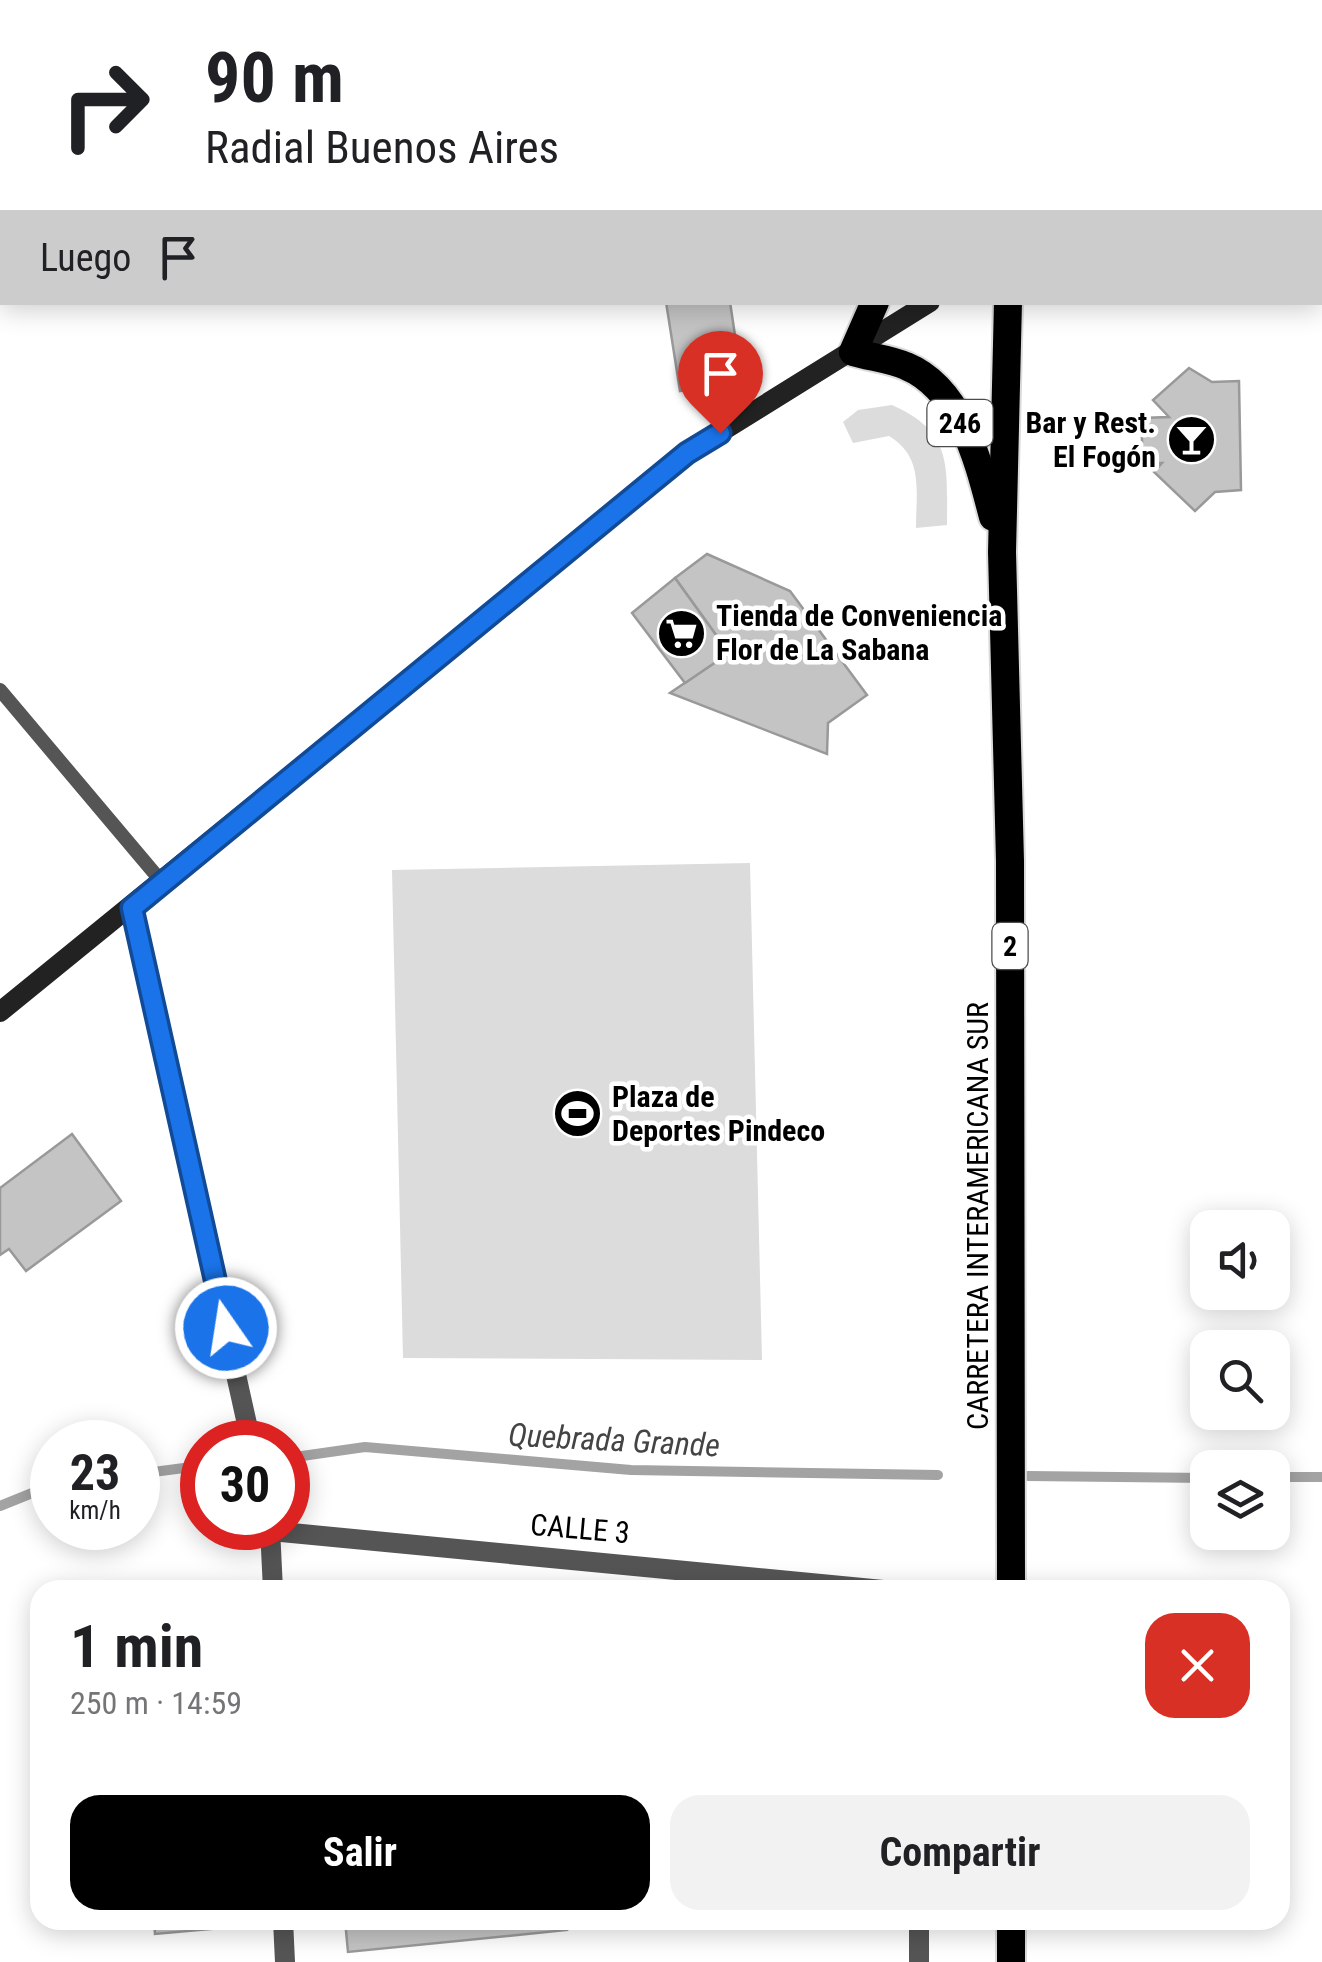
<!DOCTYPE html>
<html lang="es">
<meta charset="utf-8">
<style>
:root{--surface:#fff;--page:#f2f2f2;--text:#202124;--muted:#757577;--accent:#000}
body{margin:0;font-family:"Roboto Condensed",sans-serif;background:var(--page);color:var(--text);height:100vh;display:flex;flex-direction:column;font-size:38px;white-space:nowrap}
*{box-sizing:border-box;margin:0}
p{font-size:32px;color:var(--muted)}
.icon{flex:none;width:55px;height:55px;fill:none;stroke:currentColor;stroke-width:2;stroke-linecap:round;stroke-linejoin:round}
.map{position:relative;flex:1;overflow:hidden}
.side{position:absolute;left:30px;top:1580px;width:1260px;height:350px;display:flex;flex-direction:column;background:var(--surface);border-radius:30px;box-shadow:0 5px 25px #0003}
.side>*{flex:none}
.top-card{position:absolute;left:0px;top:0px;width:1322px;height:305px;box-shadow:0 5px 25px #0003;background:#fff;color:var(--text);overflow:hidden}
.tools{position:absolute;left:1190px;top:1210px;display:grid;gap:20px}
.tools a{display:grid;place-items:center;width:100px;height:100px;border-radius:20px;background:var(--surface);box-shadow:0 5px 25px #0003;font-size:50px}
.speed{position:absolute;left:30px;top:1420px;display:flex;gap:20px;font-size:50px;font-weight:700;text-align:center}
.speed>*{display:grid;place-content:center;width:130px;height:130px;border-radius:50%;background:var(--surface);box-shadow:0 5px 25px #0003;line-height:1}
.speed small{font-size:25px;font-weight:400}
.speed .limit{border:15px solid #d22;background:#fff;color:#111}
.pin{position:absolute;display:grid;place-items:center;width:85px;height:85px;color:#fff;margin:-102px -42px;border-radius:50% 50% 50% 0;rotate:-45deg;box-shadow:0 0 10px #0007}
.pin .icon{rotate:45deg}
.me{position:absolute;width:110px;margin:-55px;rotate:347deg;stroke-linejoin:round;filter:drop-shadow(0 0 8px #0008)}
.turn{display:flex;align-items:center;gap:35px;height:210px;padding:0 40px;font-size:45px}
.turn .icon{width:130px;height:130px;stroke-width:2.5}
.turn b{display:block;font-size:70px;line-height:85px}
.then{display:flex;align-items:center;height:95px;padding:0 40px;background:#0003;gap:20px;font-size:38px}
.round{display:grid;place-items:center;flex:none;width:105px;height:105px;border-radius:30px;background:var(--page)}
.overview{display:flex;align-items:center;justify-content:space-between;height:170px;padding:0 40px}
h1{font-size:60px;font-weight:700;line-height:75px}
.cta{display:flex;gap:20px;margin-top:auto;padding:20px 40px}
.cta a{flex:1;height:115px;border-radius:30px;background:var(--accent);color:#fff;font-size:40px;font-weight:700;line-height:115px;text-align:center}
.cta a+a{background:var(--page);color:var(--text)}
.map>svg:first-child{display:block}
.green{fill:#dcdcdc}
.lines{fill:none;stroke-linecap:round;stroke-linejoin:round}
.stream{stroke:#a3a3a3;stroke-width:10}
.building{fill:#c4c4c4;stroke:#999;stroke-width:2.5}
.trunk-casing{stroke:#dbdbdb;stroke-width:32}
.service{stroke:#555;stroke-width:14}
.minor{stroke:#555;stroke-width:20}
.secondary{stroke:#222;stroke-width:20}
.trunk{stroke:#000;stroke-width:28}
.route-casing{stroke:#114b97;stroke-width:25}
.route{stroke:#1a73e8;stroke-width:18}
.labels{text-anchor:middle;stroke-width:9;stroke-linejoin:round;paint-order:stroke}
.shield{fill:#fff;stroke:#4c4c4c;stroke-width:2.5}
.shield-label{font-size:28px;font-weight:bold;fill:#000}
.poi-label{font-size:30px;font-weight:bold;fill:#000;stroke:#fff;text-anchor:start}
.street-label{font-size:30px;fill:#000;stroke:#fff}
.water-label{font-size:32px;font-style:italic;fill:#444;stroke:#fff}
</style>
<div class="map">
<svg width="1322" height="1962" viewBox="0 0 1322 1962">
<rect width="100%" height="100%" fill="#fff"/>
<g class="green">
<path d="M892,405c61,27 55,61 55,120l-31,3c0,-37 8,-71 -27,-92l-36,7 -10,-21 15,-12z"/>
<polygon points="750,863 762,1360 403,1358 392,870"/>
</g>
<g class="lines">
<g class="stream">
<polyline points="288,1458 365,1447 631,1470 938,1475"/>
<polyline points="138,1474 184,1468"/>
<polyline points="1028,1476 1208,1478"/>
<polyline points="1272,1477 1322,1477"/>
<polyline points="0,1506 52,1485"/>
</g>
</g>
<g class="building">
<polygon points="607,0 853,0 854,2 608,2"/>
<polygon points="666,302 730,302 742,382 680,391"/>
<polygon points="1189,368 1212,382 1239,381 1241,490 1215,492 1195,511 1154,472 1162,463 1143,463 1141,418 1169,417 1153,400"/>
<polygon points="707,554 790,591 867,695 828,723 827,754 670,693 729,653 675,578"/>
<polygon points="675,578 729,653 685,683 632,613"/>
<polygon points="72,1134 121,1201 26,1271 9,1249 0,1255 0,1188"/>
<polygon points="154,1920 256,1920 257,1925 155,1934"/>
<polygon points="345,1920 566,1920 567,1930 348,1952"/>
</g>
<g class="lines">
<defs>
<g id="trunk">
<polyline points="998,0 998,2"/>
<polyline points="968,2 969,0"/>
<path d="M875,302l-22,50c17,5 37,7 53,14 56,23 73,98 87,151"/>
<polyline points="1008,302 1002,552 1010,861 1011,1590"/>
<polyline points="1011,1920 1011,1962"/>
</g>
</defs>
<use href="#trunk" class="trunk-casing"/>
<g class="service">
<polyline points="1082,0 1087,2"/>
<polyline points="0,690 161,881"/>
</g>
<g class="minor">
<polyline points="132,907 251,1442"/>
<polyline points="270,1528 273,1590"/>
<polyline points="271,1531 883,1590"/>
<polyline points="283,1920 285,1962"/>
<polyline points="919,1920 919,1962"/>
</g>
<polyline class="secondary" points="0,1012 687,453 930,302"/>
<use href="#trunk" class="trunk"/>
</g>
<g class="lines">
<defs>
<polyline id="route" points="226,1328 132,908 687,453 720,433"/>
</defs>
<use href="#route" class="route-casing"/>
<use href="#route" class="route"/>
</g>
<defs>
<symbol id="bar-disc" viewBox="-11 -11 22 22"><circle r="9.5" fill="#000" stroke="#fff"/><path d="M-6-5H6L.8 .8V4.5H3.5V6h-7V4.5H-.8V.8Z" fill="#fff"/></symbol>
<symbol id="supermarket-disc" viewBox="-11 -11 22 22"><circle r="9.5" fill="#000" stroke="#fff"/><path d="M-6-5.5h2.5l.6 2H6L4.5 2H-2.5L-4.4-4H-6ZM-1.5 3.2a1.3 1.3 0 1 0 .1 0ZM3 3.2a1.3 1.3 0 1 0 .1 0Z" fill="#fff"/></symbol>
<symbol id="stadium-disc" viewBox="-11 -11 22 22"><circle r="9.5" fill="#000" stroke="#fff"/><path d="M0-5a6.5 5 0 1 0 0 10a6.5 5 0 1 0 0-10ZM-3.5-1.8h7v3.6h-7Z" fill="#fff"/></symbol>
</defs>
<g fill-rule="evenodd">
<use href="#bar-disc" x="1164" y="412" width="55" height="55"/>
<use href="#supermarket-disc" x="654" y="606" width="55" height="55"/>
<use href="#stadium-disc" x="550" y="1086" width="55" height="55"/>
</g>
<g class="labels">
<g class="shield">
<rect x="927.5" y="400" width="65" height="46" rx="8"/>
<rect x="992.5" y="923" width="35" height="46" rx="8"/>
</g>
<g class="shield-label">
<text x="960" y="433">246</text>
<text x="1010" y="956">2</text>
</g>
<g class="poi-label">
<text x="1156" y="433" text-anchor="end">Bar y Rest.<tspan x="1156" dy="34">El Fogón</tspan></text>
<text x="716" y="626">Tienda de Conveniencia<tspan x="716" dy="34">Flor de La Sabana</tspan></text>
<text x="612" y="1107">Plaza de<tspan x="612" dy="34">Deportes Pindeco</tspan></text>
</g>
<g class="street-label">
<text transform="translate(978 1216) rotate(-90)" y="10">CARRETERA INTERAMERICANA SUR</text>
<text transform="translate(580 1529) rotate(5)" y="10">CALLE 3</text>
</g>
<g class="water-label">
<text transform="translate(614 1440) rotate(3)" y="11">Quebrada Grande</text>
</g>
</g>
</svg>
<div class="tools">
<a><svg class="icon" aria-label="sound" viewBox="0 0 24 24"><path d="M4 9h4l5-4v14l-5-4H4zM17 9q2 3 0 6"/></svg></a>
<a><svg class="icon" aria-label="search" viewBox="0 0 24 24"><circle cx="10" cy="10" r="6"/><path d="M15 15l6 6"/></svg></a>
<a><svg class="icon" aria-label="layers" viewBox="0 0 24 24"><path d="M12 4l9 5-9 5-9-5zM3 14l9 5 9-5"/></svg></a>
</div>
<div class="speed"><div>23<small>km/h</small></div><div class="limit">30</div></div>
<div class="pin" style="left:720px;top:433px;background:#d93025"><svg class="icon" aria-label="arrive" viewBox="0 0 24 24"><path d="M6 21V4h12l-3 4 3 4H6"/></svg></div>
<svg class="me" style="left:226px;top:1328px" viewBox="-20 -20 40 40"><circle r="17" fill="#1a73e8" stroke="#fff" stroke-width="3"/><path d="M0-11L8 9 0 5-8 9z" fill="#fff"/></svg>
<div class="top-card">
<div class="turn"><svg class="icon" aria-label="right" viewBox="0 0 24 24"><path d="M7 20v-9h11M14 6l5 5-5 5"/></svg><div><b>90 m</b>Radial Buenos Aires</div></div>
<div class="then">Luego<svg class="icon" aria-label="arrive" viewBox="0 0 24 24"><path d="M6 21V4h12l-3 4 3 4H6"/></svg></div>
</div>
<section class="side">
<div class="overview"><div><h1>1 min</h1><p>250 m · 14:59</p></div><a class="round" style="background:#d93025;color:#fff"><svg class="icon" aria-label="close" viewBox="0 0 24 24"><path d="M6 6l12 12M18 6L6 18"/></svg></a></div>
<div class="cta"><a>Salir</a><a>Compartir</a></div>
</section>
</div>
